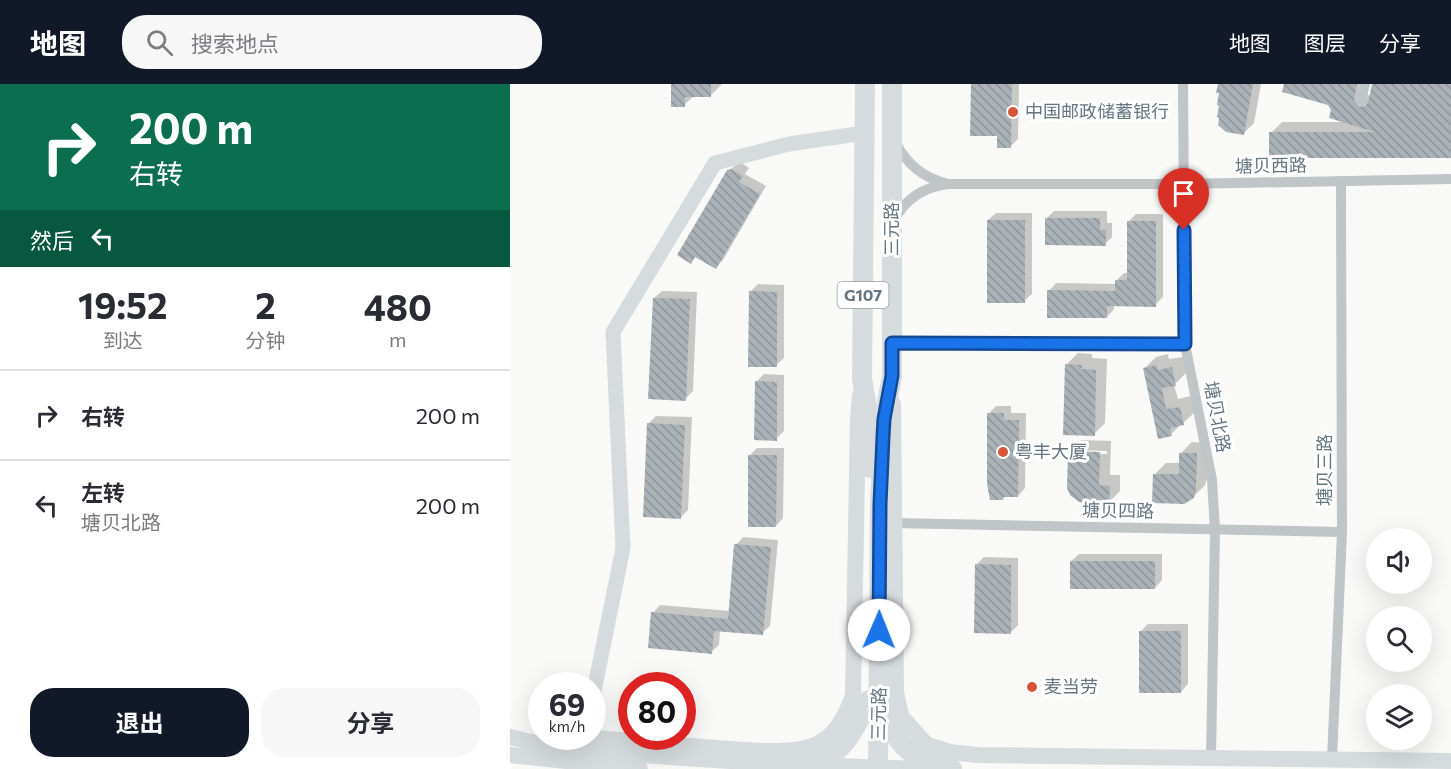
<!DOCTYPE html>
<html lang="zh">
<meta charset="utf-8">
<style>
:root{--surface:#fff;--page:#f7f7f7;--text:#2b2b33;--muted:#7c7c81;--line:#e1e1e2;--accent:#111827}
body{margin:0;font-family:Commissioner,"Noto Sans SC",sans-serif;background:var(--page);color:var(--text);height:100vh;display:flex;flex-direction:column;font-size:22px;white-space:nowrap}
*{box-sizing:border-box;margin:0}
p{font-size:20px;color:var(--muted)}
.icon{flex:none;width:33px;height:33px;fill:none;stroke:currentColor;stroke-width:2;stroke-linecap:round;stroke-linejoin:round}
.map{position:relative;flex:1;overflow:hidden}
.drawer{display:flex;flex-direction:column;background:var(--surface);width:510px}
.drawer>*{flex:none}
.hud{background:#0b6e4f;color:#fff;overflow:hidden}
.buttons{position:absolute;left:856px;top:444px;display:grid;gap:12px}
.buttons a{display:grid;place-items:center;width:66px;height:66px;border-radius:50%;background:var(--surface);box-shadow:0 6px 24px #0002;font-size:30px}
.speed{position:absolute;left:18px;top:588px;display:flex;gap:12px;font-size:30px;font-weight:700;text-align:center}
.speed>*{display:grid;place-content:center;width:78px;height:78px;border-radius:50%;background:var(--surface);box-shadow:0 6px 24px #0002;line-height:1}
.speed small{font-size:15px;font-weight:400}
.speed .limit{border:9px solid #d22;background:#fff;color:#111}
.pin{position:absolute;display:grid;place-items:center;width:51px;height:51px;color:#fff;margin:-62px -26px;border-radius:50% 50% 50% 0;rotate:-45deg;box-shadow:0 0 6px #0007}
.pin .icon{rotate:45deg}
.me{position:absolute;width:66px;margin:-33px;rotate:1deg;stroke-linejoin:round;filter:drop-shadow(0 0 4px #0008)}
.turn{display:flex;align-items:center;gap:21px;height:126px;padding:0 30px;font-size:27px}
.turn .icon{width:78px;height:78px;stroke-width:2.5}
.turn b{display:block;font-size:42px;line-height:51px}
.then{display:flex;align-items:center;height:57px;padding:0 30px;background:#0003;gap:12px;font-size:22px}
.eta{display:flex;justify-content:space-evenly;align-items:center;height:102px;text-align:center}
.eta b{font-size:36px;font-weight:700;line-height:42px}
.cta{display:flex;gap:12px;margin-top:auto;padding:12px 30px}
.cta a{flex:1;height:69px;border-radius:24px;background:var(--accent);color:#fff;font-size:24px;font-weight:700;line-height:69px;text-align:center}
.cta a+a{background:var(--page);color:var(--text)}
ul{padding:0;list-style:none}
li{display:flex;align-items:center;gap:18px;height:90px;padding:0 30px;border-top:2px solid var(--line)}
li div{flex:1}
li b{display:block;font-size:22px}
li em{font-style:normal}
header{display:flex;align-items:center;gap:36px;box-sizing:border-box;height:84px;padding:0 30px;background:var(--accent);color:#fff}
header strong{font-size:28px}
nav{display:flex;gap:33px;margin-inline-start:auto;font-size:21px}
.search{width:420px;height:54px;background:var(--page);display:flex;align-items:center;gap:15px;box-sizing:border-box;padding:0 21px;border-radius:24px;color:var(--muted);font-size:22px}
main{display:flex;flex:1;min-height:0}
.map>svg:first-child{display:block}
.shadow{fill:#0003;fill-rule:evenodd}
.building{fill:url(#building-back-hatch)}
.lines{fill:none;stroke-linecap:round;stroke-linejoin:round}
.street{stroke:#c0c5c8;stroke-width:10}
.secondary{stroke:#d6dbde;stroke-width:15}
.primary{stroke:#d6dbde;stroke-width:16}
.highway{stroke:#d6dbde;stroke-width:20}
.route-casing{stroke:#114b97;stroke-width:15}
.route{stroke:#1a73e8;stroke-width:10}
.poi-dot{fill:#d85338;stroke:#fff;stroke-width:2}
.labels{text-anchor:middle;stroke-width:6;stroke-linejoin:round;paint-order:stroke}
.shield{fill:#fff;stroke:#949fa6;stroke-width:1.5}
.shield-label{font-size:16px;font-weight:bold;fill:#667680}
.poi-label{font-size:18px;fill:#667680;stroke:#fff;text-anchor:start}
.street-label{font-size:18px;fill:#667680;stroke:#fff}
</style>
<header>
<strong>地图</strong>
<div class="search"><svg class="icon" aria-label="search" viewBox="0 0 24 24"><circle cx="10" cy="10" r="6"/><path d="M15 15l6 6"/></svg>搜索地点</div>
<nav><a>地图</a><a>图层</a><a>分享</a></nav>
</header>
<main>
<section class="drawer">
<div class="hud">
<div class="turn"><svg class="icon" aria-label="right" viewBox="0 0 24 24"><path d="M7 20v-9h11M14 6l5 5-5 5"/></svg><div><b>200 m</b>右转</div></div>
<div class="then">然后<svg class="icon" aria-label="left" viewBox="0 0 24 24"><path d="M17 20v-9H6M10 6l-5 5 5 5"/></svg></div>
</div>
<div class="eta">
<div><b>19:52</b><p>到达</p></div>
<div><b>2</b><p>分钟</p></div>
<div><b>480</b><p>m</p></div>
</div>
<ul>
<li><svg class="icon" aria-label="right" viewBox="0 0 24 24"><path d="M7 20v-9h11M14 6l5 5-5 5"/></svg><div><b>右转</b></div><em>200 m</em></li>
<li><svg class="icon" aria-label="left" viewBox="0 0 24 24"><path d="M17 20v-9H6M10 6l-5 5 5 5"/></svg><div><b>左转</b><p>塘贝北路</p></div><em>200 m</em></li>
</ul>
<div class="cta"><a>退出</a><a>分享</a></div>
</section>
<div class="map">
<svg width="941" height="685" viewBox="0 0 941 685">
<defs>
<pattern id="building-back-hatch" width="6" height="6" patternUnits="userSpaceOnUse" patternTransform="scale(1.5)"><rect width="6" height="6" fill="#aab2b7"/><path d="M-1 5l2 2M0 0l6 6M5-1l2 2" fill="none" stroke="#8e959a"/></pattern>
</defs>
<rect width="100%" height="100%" fill="#f9f9f7"/>
<g class="shadow">
<polygon points="162,0 212,0 200,12 184,12 174,21"/>
<polygon points="463,0 509,0 508,55 500,63 488,51"/>
<polygon points="710,0 751,0 744,39 733,50 711,8"/>
<polygon points="775,0 855,0 854,6 861,14 864,0 941,0 941,73 761,49 772,38 833,38 819,19"/>
<polygon points="230,78 239,84 235,90 256,102 213,176 206,183 186,172 181,178 218,87"/>
<polygon points="544,127 597,127 597,139 602,139 602,153 595,160 537,134"/>
<polygon points="486,129 522,129 522,210 514,217 478,136"/>
<polygon points="626,130 653,130 653,213 645,221 604,221 604,225 597,233 539,207 546,199 606,200 606,197 614,189 619,189 619,137"/>
<polygon points="248,200 274,201 274,274 266,281 240,208"/>
<polygon points="152,207 187,208 183,307 175,315 144,214"/>
<polygon points="568,269 582,270 582,274 597,275 595,339 584,350 556,281"/>
<polygon points="658,270 659,275 673,273 676,289 664,301 668,315 681,312 685,328 661,350 635,284 646,273"/>
<polygon points="254,290 274,291 274,347 266,355 246,298"/>
<polygon points="486,322 501,322 501,329 516,329 515,404 508,412 496,412 493,415 479,329"/>
<polygon points="146,332 182,333 178,426 170,434 139,339"/>
<path d="M571,356l30,1 -1,34h10v16l-11,11 -39,-50zM569,366l28,1v3l-28,-1z"/>
<polygon points="682,358 698,359 697,394 695,401 683,413 645,390 656,379 671,379 671,369"/>
<polygon points="247,364 274,364 273,434 266,442 239,372"/>
<polygon points="233,453 268,456 260,542 252,549 210,546 209,561 201,568 143,529 150,521 220,527 226,461"/>
<polygon points="569,470 652,470 652,496 645,504 561,477"/>
<polygon points="474,473 508,474 508,541 500,549 466,481"/>
<polygon points="638,540 678,540 678,600 671,608 630,548"/>
</g>
<g class="building">
<polygon points="161,0 201,0 201,13 175,13 175,23 161,23"/>
<polygon points="461,0 502,0 501,64 487,64 487,52 460,52"/>
<polygon points="708,0 743,0 734,51 716,48 708,41 709,34 707,33 709,22 707,21 709,9 706,9"/>
<polygon points="774,0 847,0 844,17 850,23 856,22 858,18 862,0 941,0 941,74 759,74 759,48 865,48 819,34 821,26 818,21 772,8"/>
<polygon points="221,85 233,92 229,98 250,110 206,185 185,173 181,180 167,171 217,86"/>
<polygon points="535,134 590,134 590,146 596,146 596,162 535,161"/>
<rect x="477" y="136" width="38" height="83"/>
<polygon points="617,137 646,137 646,223 597,222 597,234 537,234 537,206 605,207 605,196 617,196"/>
<polygon points="239,207 267,208 267,283 238,283"/>
<polygon points="143,214 180,215 176,317 138,315"/>
<polygon points="555,280 572,281 571,285 586,286 585,352 553,351"/>
<polygon points="647,281 648,286 662,283 666,302 652,304 656,325 670,323 674,341 660,344 662,352 648,355 633,284"/>
<polygon points="245,297 267,298 267,357 244,356"/>
<polygon points="477,329 494,329 494,336 509,336 508,413 493,413 493,416 480,416 477,400"/>
<polygon points="137,339 175,341 171,435 133,433"/>
<polygon points="558,367 590,368 589,401 600,402 599,420 569,418 560,411 557,404"/>
<polygon points="669,369 687,369 686,406 684,414 674,420 642,419 643,390 669,390"/>
<polygon points="238,371 267,371 266,443 238,443"/>
<polygon points="224,460 261,463 253,551 204,547 202,570 138,564 141,528 218,535"/>
<rect x="560" y="477" width="85" height="28"/>
<polygon points="465,480 501,481 501,550 464,549"/>
<rect x="629" y="547" width="42" height="62"/>
</g>
<g class="lines">
<g class="street">
<polyline points="673,0 675,260 702,396 705,446 701,673"/>
<polyline points="851,16 855,0"/>
<path d="M386,59c10,20 26,34 49,40"/>
<path d="M385,135c11,-21 30,-32 53,-35h235l268,-5"/>
<polyline points="382,259 675,260"/>
<polyline points="384,439 832,448"/>
<polyline points="822,675 832,448 831,97"/>
</g>
<polyline class="secondary" points="82,617 113,464 103,248 205,79 279,60 354,49"/>
<g class="primary">
<polyline points="383,320 386,608 391,632 417,661 440,668 467,671 941,677"/>
<path d="M66,652c43,4 86,8 129,11 29,2 88,10 114,-4 18,-9 27,-29 34,-47l5,-277 2,-24"/>
<path d="M0,653c51,14 106,16 159,20 84,6 168,10 253,12"/>
<polyline points="0,671 130,685"/>
</g>
<g class="highway">
<polyline points="355,0 352,295 359,336 360,384"/>
<path d="M373,623c15,42 26,50 69,62"/>
<path d="M284,680c9,-1 19,-2 28,-5 24,-7 37,-39 47,-59"/>
<polyline points="368,685 370,420 374,335 382,292 382,0"/>
</g>
</g>
<g class="lines">
<defs>
<polyline id="route" points="369,546 370,420 373,353 374,335 382,292 382,259 675,260 674,146"/>
</defs>
<use href="#route" class="route-casing"/>
<use href="#route" class="route"/>
</g>
<g class="poi-dot">
<circle cx="503" cy="28" r="6"/>
<circle cx="493" cy="368" r="6"/>
<circle cx="522" cy="603" r="6"/>
</g>
<g class="labels">
<rect class="shield" x="327.5" y="198" width="51" height="26" rx="4.5"/>
<g class="shield-label">
<text x="353" y="217">G107</text>
</g>
<g class="poi-label">
<text x="515" y="34">中国邮政储蓄银行</text>
<text x="505" y="374">粤丰大厦</text>
<text x="534" y="609">麦当劳</text>
</g>
<g class="street-label">
<text transform="translate(761 82) rotate(-1)" y="6">塘贝西路</text>
<text transform="translate(382 145) rotate(-90)" y="6">三元路</text>
<text transform="translate(707 333) rotate(79)" y="6">塘贝北路</text>
<text transform="translate(815 386) rotate(-90)" y="6">塘贝三路</text>
<text transform="translate(608 427) rotate(1)" y="6">塘贝四路</text>
<text transform="translate(369 630) rotate(-89)" y="6">三元路</text>
</g>
</g>
</svg>
<div class="buttons">
<a><svg class="icon" aria-label="sound" viewBox="0 0 24 24"><path d="M4 9h4l5-4v14l-5-4H4zM17 9q2 3 0 6"/></svg></a>
<a><svg class="icon" aria-label="search" viewBox="0 0 24 24"><circle cx="10" cy="10" r="6"/><path d="M15 15l6 6"/></svg></a>
<a><svg class="icon" aria-label="layers" viewBox="0 0 24 24"><path d="M12 4l9 5-9 5-9-5zM3 14l9 5 9-5"/></svg></a>
</div>
<div class="speed"><div>69<small>km/h</small></div><div class="limit">80</div></div>
<div class="pin" style="left:674px;top:146px;background:#d93025"><svg class="icon" aria-label="arrive" viewBox="0 0 24 24"><path d="M6 21V4h12l-3 4 3 4H6"/></svg></div>
<svg class="me" style="left:369px;top:546px" viewBox="-20 -20 40 40"><circle r="19" fill="#fff"/><path d="M0-13L10 11 0 6-10 11z" fill="#1a73e8"/></svg>
</div>
</main>
